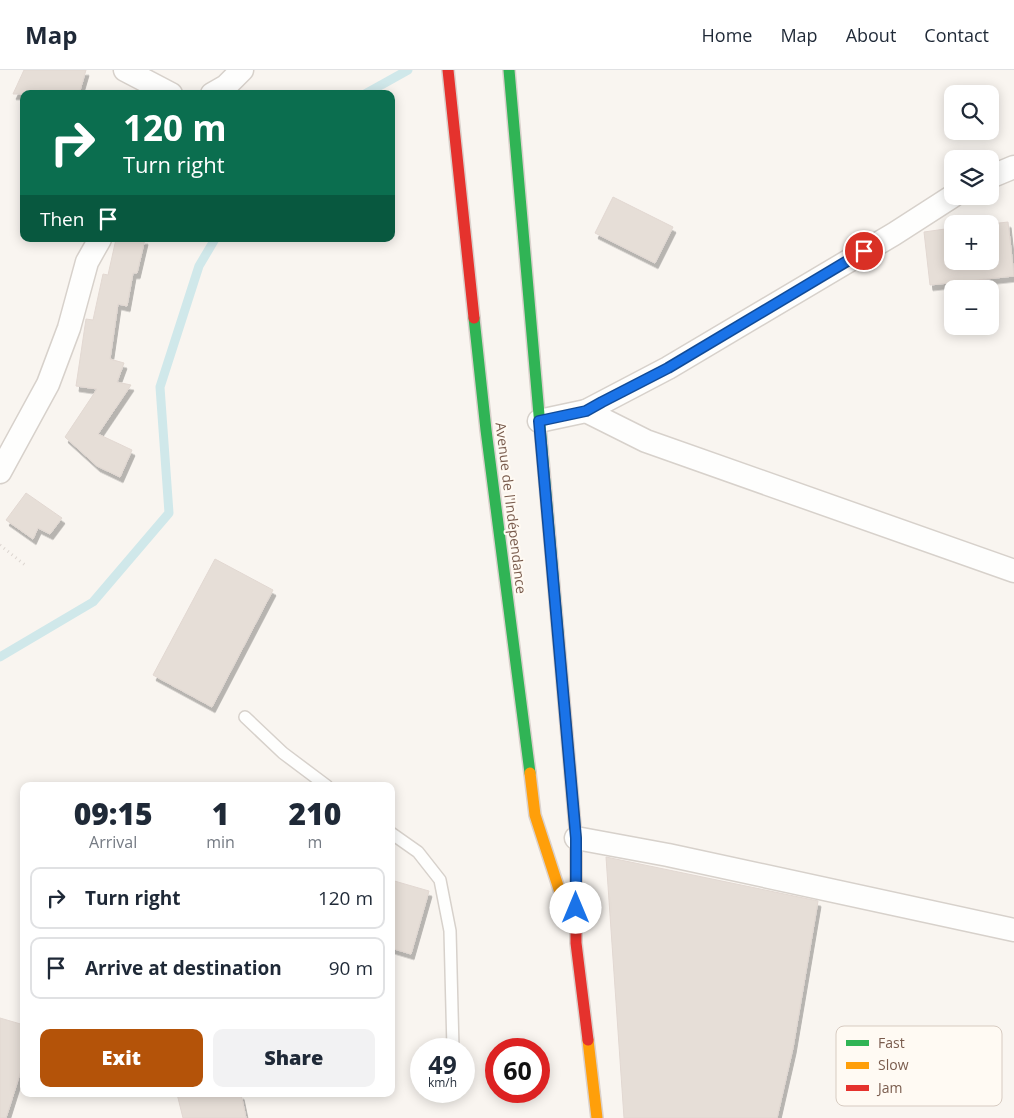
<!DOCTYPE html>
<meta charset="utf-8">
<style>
:root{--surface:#fff;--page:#f2f2f3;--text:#1f2937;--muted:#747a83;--line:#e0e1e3;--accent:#b45309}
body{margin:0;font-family:"Open Sans",sans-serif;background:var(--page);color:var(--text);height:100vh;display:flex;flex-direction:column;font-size:19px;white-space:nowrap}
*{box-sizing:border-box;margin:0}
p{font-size:16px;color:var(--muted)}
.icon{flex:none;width:28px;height:28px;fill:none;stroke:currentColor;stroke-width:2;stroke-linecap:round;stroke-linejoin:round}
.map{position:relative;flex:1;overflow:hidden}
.sheet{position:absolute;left:20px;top:712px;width:375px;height:315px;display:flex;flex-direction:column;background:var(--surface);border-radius:10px;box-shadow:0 2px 12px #0003}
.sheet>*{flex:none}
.guide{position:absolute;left:20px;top:20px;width:375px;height:152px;border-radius:10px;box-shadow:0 2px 12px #0003;background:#0b6e4f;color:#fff;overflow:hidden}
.tools{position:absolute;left:944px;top:15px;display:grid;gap:10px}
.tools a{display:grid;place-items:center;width:55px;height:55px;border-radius:10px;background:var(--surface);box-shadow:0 2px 12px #0003;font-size:25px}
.speed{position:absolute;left:410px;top:968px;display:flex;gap:10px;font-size:25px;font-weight:700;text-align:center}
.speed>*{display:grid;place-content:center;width:65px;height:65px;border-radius:50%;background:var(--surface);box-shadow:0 2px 12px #0003;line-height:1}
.speed small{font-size:12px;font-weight:400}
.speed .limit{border:8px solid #d22;background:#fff;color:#111}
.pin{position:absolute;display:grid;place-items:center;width:42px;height:42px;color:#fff;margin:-21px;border:2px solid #fff;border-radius:50%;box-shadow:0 1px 5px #0007}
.me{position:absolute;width:55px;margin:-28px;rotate:0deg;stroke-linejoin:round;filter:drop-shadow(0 0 4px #0008)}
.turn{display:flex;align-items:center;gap:18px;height:105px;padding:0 20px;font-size:22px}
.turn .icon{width:65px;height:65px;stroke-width:2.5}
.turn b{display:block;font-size:35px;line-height:42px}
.then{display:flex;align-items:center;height:48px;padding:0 20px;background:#0003;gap:10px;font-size:19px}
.eta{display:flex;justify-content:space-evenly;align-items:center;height:85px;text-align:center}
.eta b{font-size:30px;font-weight:800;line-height:35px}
.primary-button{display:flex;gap:10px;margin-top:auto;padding:10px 20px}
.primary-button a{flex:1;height:58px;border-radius:10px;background:var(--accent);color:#fff;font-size:20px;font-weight:800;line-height:58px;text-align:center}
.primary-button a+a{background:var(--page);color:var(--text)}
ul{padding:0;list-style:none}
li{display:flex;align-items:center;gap:15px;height:62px;margin:0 10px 8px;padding:0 10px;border:2px solid var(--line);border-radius:10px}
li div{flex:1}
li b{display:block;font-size:19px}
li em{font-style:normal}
header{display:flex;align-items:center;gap:30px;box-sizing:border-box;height:70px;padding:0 25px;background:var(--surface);border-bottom:1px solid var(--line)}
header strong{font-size:24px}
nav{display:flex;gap:28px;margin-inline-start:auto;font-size:18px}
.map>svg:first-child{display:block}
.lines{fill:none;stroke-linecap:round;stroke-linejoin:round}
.stream{stroke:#d0e8ea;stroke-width:9}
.building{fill:#e6ded7;stroke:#e2d8d2;filter:url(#shadow)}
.lane-casing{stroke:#d7d1cb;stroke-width:14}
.street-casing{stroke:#d7d1cb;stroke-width:25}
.fast-casing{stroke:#dad1cc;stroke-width:14}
.slow-casing{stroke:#dad1cc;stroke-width:14}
.jam-casing{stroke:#dad1cc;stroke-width:14}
.path{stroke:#dcd5d0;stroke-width:3;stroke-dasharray:1 4;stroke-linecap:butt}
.lane{stroke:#fefefd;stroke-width:11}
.street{stroke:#fefefd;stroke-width:22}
.fast{stroke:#30b455;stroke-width:11}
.slow{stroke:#ff9f0a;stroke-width:11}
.jam{stroke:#e5322d;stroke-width:11}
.route-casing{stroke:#114b97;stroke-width:12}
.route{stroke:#1a73e8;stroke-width:9}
.labels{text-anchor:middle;stroke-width:4;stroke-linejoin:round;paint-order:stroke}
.street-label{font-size:14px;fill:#7a5c4d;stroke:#fffaf3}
.key{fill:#fffaf3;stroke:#d7cbc1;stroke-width:1}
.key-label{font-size:14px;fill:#7a5c4d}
</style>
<header>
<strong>Map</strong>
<nav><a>Home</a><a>Map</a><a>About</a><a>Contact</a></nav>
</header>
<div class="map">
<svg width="1014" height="1048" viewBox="0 0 1014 1048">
<defs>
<filter id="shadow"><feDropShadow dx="3" dy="5.5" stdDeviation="0" flood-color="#0004"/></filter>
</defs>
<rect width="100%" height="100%" fill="#f9f5f0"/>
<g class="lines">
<g class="stream">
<polyline points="365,24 408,0"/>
<polyline points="0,587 93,532 169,443 160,317 199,196 215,169"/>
</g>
</g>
<g class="building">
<polygon points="24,0 86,0 79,24 13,24"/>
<polygon points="613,127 673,157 655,193 595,163"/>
<polygon points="1008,152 1014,206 930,215 924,162 952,158 952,191 990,191 990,154"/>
<polygon points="116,169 145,169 137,203 133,203 127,236 118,234 110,289 124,293 117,312 131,315 98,364 132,380 120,407 97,396 65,367 97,319 76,316 86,249 93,250 103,204 108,205"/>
<polygon points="26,423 62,448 50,464 38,458 33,469 6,450"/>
<polygon points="215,489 273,520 212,637 153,605"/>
<polygon points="606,787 818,831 793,978 777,1048 624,1048"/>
<polygon points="391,810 429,821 411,884 391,878"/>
<polygon points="0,948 24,955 24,991 6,1048 0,1048"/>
<polygon points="177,1024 241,1024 246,1048 183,1048"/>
</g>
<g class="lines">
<defs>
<g id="lane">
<polyline points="245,647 283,683 327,716"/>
<polyline points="391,763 418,782 440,810 450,861 453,979"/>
</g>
<g id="street">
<polyline points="125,0 171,24"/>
<polyline points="212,24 226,16 242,0"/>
<polyline points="990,107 1014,97"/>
<polyline points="586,341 668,298 894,164 953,126"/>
<polyline points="539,351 586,341 646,371 1014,501"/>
<polyline points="0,402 48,314 69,258 87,192 100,169"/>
<polyline points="576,768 668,785 1014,860"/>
</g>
<g id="fast">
<polyline points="509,0 558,563"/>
<polyline points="474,248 486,360 530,703"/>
</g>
<g id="slow">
<polyline points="558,563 576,768 576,794"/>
<polyline points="530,703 535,745 569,850"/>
<polyline points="588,970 597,1048"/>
</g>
<g id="jam">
<polyline points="448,0 474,248"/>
<polyline points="576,794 576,873 588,970"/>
</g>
</defs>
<use href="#lane" class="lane-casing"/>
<use href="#street" class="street-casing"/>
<use href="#fast" class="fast-casing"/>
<use href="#slow" class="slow-casing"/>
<use href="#jam" class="jam-casing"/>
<polyline class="path" points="0,475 25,495"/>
<use href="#lane" class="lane"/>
<use href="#street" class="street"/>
<use href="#fast" class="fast"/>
<use href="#slow" class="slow"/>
<use href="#jam" class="jam"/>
</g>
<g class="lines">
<defs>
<polyline id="route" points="576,838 576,768 539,351 586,341 602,332 668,298 864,181"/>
</defs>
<use href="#route" class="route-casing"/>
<use href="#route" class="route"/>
</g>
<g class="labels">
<g class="street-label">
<text transform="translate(511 438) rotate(83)" y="5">Avenue de l'Indépendance</text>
</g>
</g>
<rect x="836" y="956" width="166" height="80" rx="8" class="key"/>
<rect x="846" y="970" width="23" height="6" fill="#30b455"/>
<rect x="846" y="992" width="23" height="7" fill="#ff9f0a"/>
<rect x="846" y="1015" width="23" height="6" fill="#e5322d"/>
<g class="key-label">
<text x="878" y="978">Fast</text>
<text x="878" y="1000">Slow</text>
<text x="878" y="1023">Jam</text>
</g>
</svg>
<div class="tools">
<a><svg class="icon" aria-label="search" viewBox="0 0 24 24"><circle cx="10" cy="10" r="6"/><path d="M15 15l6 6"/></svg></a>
<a><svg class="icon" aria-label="layers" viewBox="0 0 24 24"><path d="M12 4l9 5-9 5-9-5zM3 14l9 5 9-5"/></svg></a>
<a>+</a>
<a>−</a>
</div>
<div class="speed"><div>49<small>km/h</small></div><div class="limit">60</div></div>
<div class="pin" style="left:864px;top:181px;background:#d93025"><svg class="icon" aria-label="arrive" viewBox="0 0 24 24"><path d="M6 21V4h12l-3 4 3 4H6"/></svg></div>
<svg class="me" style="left:576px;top:838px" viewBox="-20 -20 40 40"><circle r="19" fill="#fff"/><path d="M0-13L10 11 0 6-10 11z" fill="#1a73e8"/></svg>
<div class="guide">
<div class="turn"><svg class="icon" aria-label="right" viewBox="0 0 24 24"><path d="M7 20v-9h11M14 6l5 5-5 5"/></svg><div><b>120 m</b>Turn right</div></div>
<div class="then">Then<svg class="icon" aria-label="arrive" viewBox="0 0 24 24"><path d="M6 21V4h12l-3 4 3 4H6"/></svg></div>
</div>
<section class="sheet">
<div class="eta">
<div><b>09:15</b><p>Arrival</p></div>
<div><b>1</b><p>min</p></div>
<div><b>210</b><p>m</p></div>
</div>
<ul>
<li><svg class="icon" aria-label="right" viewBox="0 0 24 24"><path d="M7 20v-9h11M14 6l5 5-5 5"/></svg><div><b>Turn right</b></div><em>120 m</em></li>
<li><svg class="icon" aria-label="arrive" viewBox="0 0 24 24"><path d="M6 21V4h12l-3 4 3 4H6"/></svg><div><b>Arrive at destination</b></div><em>90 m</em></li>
</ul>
<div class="primary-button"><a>Exit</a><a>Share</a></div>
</section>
</div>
